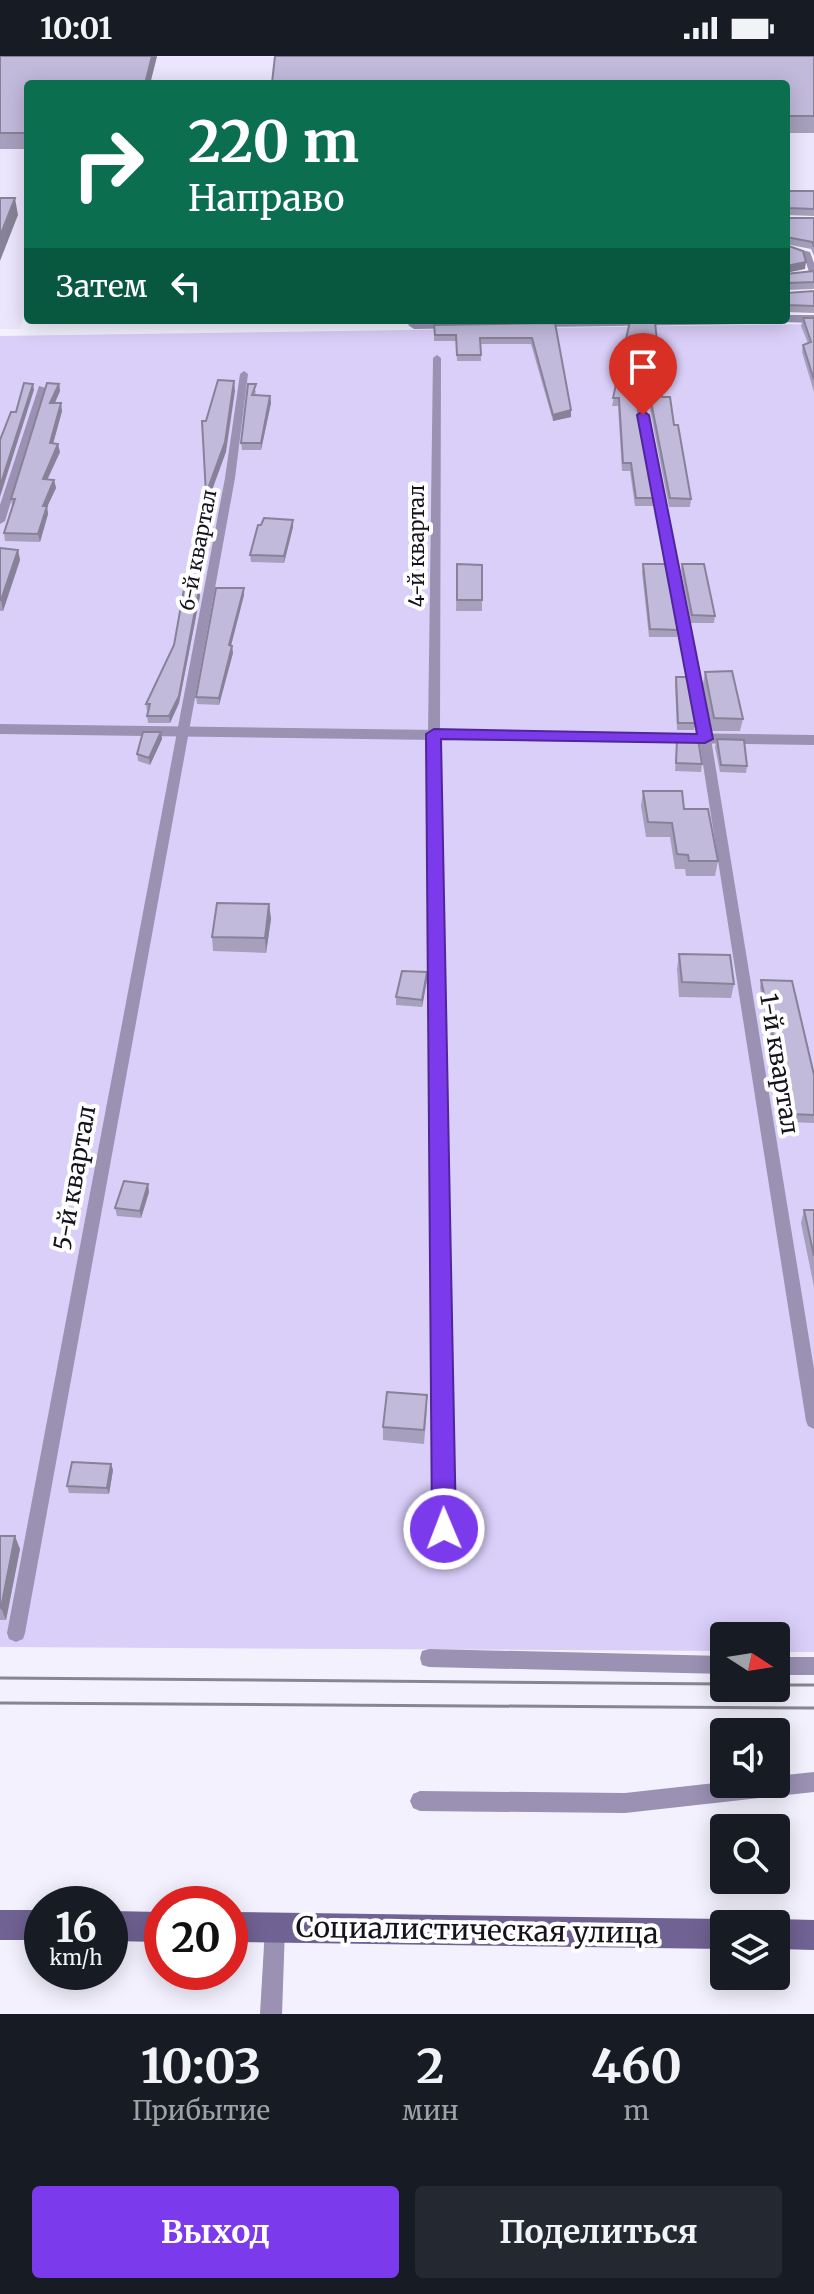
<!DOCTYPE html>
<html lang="ru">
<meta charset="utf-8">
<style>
:root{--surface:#171b24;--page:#242831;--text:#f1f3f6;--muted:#9ea1a6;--accent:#7c3aed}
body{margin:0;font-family:Merriweather,serif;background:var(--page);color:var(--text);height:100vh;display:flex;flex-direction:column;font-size:30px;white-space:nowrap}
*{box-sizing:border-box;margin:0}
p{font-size:26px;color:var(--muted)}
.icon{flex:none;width:44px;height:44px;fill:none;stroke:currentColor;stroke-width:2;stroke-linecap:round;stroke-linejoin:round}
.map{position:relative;height:1958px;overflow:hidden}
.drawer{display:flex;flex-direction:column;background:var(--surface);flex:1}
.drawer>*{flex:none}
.guide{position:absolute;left:24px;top:24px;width:766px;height:244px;border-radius:8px;box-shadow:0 4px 20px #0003;background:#0b6e4f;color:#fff;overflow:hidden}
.needle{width:52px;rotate:102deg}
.tools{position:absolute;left:710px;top:1566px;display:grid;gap:16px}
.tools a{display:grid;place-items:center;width:80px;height:80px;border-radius:8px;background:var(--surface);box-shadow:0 4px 20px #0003;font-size:40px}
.speed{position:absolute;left:24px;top:1830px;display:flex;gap:16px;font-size:40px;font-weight:700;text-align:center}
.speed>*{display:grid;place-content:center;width:104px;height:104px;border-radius:50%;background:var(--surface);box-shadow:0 4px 20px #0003;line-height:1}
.speed small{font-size:20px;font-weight:400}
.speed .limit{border:12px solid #d22;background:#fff;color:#111}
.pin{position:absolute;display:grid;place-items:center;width:68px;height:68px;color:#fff;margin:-82px -34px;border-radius:50% 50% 50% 0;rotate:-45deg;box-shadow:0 0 8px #0007}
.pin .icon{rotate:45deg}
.me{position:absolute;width:88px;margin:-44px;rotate:359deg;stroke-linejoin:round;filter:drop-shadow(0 0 6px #0008)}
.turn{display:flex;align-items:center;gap:28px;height:168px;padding:0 32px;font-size:36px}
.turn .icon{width:104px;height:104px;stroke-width:2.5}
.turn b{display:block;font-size:56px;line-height:68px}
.then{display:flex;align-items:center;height:76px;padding:0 32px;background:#0003;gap:16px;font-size:30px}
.eta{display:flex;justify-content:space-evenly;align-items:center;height:136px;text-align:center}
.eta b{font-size:48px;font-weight:700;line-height:56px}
.primary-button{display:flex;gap:16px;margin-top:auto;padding:16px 32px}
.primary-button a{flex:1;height:92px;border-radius:8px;background:var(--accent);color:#fff;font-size:32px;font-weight:700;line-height:92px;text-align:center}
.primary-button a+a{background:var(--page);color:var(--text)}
.status{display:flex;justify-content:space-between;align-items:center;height:56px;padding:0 40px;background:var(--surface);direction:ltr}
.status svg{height:22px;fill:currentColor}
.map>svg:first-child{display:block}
.built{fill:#ebe5fd}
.green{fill:#dacff9}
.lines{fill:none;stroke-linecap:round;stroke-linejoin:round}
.lane{fill:#9a91b3;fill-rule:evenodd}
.street{fill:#9a91b3;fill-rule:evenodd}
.secondary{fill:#706293;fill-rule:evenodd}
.tram{stroke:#888592;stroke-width:3}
.wall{fill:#a7a0bc}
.shaded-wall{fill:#888299}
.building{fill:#c2badb;stroke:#888299;stroke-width:2}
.route{fill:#7c3aed;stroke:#51269a;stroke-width:2}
.labels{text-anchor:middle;stroke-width:8;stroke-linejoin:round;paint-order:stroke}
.far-street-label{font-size:20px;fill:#15121d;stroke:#fff}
.street-label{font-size:24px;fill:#15121d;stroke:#fff}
.near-street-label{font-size:28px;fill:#15121d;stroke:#fff}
</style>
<div class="status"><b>10:01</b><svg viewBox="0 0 49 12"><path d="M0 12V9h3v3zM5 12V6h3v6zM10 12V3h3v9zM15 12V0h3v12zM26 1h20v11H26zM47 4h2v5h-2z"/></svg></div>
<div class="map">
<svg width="814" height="1958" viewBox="0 0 814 1958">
<rect width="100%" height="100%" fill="#f4f1ff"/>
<polygon class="built" points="0,0 814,0 814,147 786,147 786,28 28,28 28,244 20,273 0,273"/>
<polygon class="green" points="814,268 814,1596 776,1596 776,1580 724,1580 724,1595 0,1591 0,280"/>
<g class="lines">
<g class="lane">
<polygon points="786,190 810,196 814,207 814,220 786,223 786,219 809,216 804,200 786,194"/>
<polygon points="437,299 441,302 440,678 453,1473 450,1479 444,1481 438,1479 435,1473 428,678 433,302"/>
<polygon points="633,300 637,303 711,683 814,1313 814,1373 808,1370 806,1365 699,683 629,303"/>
<polygon points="244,315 248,318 235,422 25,1577 23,1583 16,1586 9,1583 7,1577 225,422 240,318"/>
<polygon points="39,330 46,332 5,465 0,468 0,449"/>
<polygon points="429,1593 724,1600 724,1618 429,1611 422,1609 420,1602 422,1595"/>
<rect x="776" y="1601" width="38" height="18"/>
<polygon points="814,1716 814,1736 625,1757 420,1755 413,1752 410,1745 413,1738 420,1735 625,1737 724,1726 724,1728 776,1728 776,1720"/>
<polygon points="275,1862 282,1865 285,1872 282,1958 260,1958 265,1872 268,1865"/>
</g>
<g class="street">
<polygon points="786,259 814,259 814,267 782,266 786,264"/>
<polygon points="505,264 754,264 748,268 414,273 408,269 414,265"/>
<polygon points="0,668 814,679 814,689 0,678"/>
</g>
<g class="secondary">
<rect x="0" y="1854" width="42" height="30"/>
<polygon points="110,1855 162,1856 162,1886 110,1885"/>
<polygon points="230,1856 724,1863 735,1868 724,1868 724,1893 230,1886"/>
<polygon points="776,1863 814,1864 814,1894 776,1893 776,1868 765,1868"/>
</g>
<g class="tram">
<polyline points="0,1622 724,1628"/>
<polyline points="776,1629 814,1629"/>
<polyline points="0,1647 814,1652"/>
</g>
</g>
<g class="wall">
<polygon points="0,0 157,0 150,28 28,28 28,93 0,93"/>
<polygon points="814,0 814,77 786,77 786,28 272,28 272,27"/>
<polygon points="786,135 814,135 814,160 786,159"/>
<polygon points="786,160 787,162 814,162 814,200 811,193 786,188"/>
<polygon points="814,215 814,233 786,234 787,237 814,235 814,257 786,256 786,218"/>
<polygon points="803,262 814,262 814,336 802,296 803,289 808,287 801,270"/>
<polygon points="630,265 674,369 691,443 690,451 669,451 640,302 635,298 628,302 654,442 653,450 635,450 630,415 622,415 618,350 612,350"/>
<polygon points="555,267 571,361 553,365 531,288 481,288 481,305 457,305 456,285 434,285 434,269"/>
<polygon points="59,328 60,335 55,347 62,355 53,388 60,396 47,423 54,424 56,432 47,451 48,458 40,486 5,485 4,477 12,451 11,443"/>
<polygon points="248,328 256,335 255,340 270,340 271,347 261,394 242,394 241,387"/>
<polygon points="293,464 293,471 284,507 251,506 250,499 261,469"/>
<polygon points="0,492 18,494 20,504 3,555 0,555"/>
<polygon points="457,508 482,509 482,555 456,555"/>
<polygon points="643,508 678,574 677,581 649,581 642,516"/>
<polygon points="682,508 715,560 714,567 691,567 681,515"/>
<polygon points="199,533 200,540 179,647 170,667 148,667 147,660 148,655 147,655 146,648 174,589"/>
<polygon points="244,539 231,590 233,597 219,649 197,648 196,641"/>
<polygon points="705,616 743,663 740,675 712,675 703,628"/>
<polygon points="676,621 696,667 694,674 677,674 675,628"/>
<polygon points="161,676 162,683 150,709 138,705 137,698"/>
<polygon points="677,683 702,708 701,716 675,715"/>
<polygon points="717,683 747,710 746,717 720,716 715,691"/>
<polygon points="643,735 684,753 718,805 715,820 686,820 685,813 675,813 670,781 646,781 641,750"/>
<polygon points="269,848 271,863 266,897 213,895 212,881"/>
<polygon points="679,898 734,928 731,942 679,941 677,913"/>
<polygon points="427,924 422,951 396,949 396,941"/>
<polygon points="761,924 814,1019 814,1067 788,1066 760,932"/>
<polygon points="148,1128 149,1136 141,1162 117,1160 115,1152"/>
<polygon points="804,1154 814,1154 814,1231 801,1167"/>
<polygon points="427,1352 424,1388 383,1384 383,1371"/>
<polygon points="111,1408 113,1414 109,1438 69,1437 67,1430"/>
<polygon points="0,1480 20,1493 6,1564 0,1564"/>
</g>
<g class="shaded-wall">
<polygon points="152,0 157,0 150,28 145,28"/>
<polygon points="15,142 18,159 0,205 0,180"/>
<polygon points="806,206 805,213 786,217 786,210"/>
<polygon points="636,290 635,298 626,304 627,296"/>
<polygon points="234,325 235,335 226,396 207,448 206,438"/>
<polygon points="33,328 34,334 0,441 0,430"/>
<polygon points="59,328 60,335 51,355 50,347"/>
<polygon points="270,340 271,347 261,394 261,387"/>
<polygon points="61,347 62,355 51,395 50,387"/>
<polygon points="571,354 571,361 553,365 553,359"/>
<polygon points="58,388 60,396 44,431 43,423"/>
<polygon points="54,424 56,432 47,451 48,458 40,486 38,478 43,450"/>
<polygon points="293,464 293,471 284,507 284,500"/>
<polygon points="18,494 20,504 3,555 1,544"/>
<polygon points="244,532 244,539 229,597 229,589"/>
<polygon points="199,533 200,540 179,647 170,667 169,660"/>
<polygon points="232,590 233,597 219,649 219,642"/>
<polygon points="161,676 162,683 150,709 149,702"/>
<polygon points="269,848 271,863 266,897 265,882"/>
<polygon points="427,916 427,924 422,951 422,944"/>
<polygon points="148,1128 149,1136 141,1162 140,1155"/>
<polygon points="111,1408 113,1414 109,1438 107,1432"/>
<polygon points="15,1480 20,1493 6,1564 1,1552"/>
</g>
<g class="building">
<polygon points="0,0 152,0 145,28 28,28 28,77 0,77"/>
<polygon points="275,0 814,0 814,60 786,60 786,28 465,28 465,26 272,27"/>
<polygon points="786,135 814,135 814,153 787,152 786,153"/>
<polygon points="0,142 15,142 0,180"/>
<polygon points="786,160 787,162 814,162 814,191 812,186 786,181"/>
<polygon points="786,189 803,195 806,206 786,210"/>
<polygon points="814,215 814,226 787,227 786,228 786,218"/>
<polygon points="786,234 787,237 814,235 814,250 786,249"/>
<polygon points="803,262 814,262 814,324 803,289 811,286"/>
<polygon points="630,265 655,265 662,341 670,341 674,369 678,369 691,443 670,442 641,295 636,290 627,296 654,442 636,442 631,407 623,407 619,342 613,342"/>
<polygon points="555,267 571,354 553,359 532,282 480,282 481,299 457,299 456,279 435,279 434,269"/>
<polygon points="218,324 234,325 225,386 206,438 202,365 206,365"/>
<polygon points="24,327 33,328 0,430 0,384 11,356 16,356"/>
<polygon points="47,327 59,328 50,347 61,347 50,387 58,388 43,423 54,424 43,450 47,450 38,478 4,477 15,443 11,443"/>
<polygon points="248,328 256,328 252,339 270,340 261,387 241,387"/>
<polygon points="264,462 293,464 284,500 250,499 258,469 261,469"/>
<polygon points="0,492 18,494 1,544 0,544"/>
<polygon points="457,508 482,509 482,544 457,544"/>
<polygon points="643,508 666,508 678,574 650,573"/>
<polygon points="682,508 704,508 715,560 692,559"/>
<polygon points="216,532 244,532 229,589 232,590 219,642 196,641"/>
<polygon points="184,533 199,533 179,640 169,660 147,660 150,648 146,648 174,589"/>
<polygon points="732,615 743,663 714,662 705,616"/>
<polygon points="676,621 687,621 696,667 678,667"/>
<polygon points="143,676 161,676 149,702 137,698"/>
<polygon points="677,683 698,683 702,708 676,707"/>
<polygon points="717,683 744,684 747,710 721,709"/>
<polygon points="643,735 682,735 684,753 708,753 718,805 689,805 688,799 677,798 672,767 648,766"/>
<polygon points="217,847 269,848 265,882 212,881"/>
<polygon points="679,898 730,899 734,928 682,926"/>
<polygon points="402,915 427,916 422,944 396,941"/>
<polygon points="761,924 792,925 814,1019 814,1059 790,1058"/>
<polygon points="124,1125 148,1128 140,1155 115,1152"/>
<polygon points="804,1154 814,1154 814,1200"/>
<polygon points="387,1336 427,1339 424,1374 383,1371"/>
<polygon points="72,1406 111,1408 107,1432 67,1430"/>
<polygon points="0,1480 15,1480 1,1552 0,1552"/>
</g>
<polygon class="route" points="643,355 649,359 713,683 705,687 441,683 456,1473 452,1480 444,1484 436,1480 432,1473 426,678 434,673 697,678 637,359"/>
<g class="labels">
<g class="far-street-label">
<text transform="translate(417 490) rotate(-90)" y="7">4-й квартал</text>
<text transform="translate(198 494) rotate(-79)" y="7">6-й квартал</text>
</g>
<g class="street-label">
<text transform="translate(779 1008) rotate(81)" y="8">1-й квартал</text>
<text transform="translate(75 1122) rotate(-80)" y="8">5-й квартал</text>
</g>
<g class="near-street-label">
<text transform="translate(477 1874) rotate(1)" y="10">Социалистическая улица</text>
</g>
</g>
</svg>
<div class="tools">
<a><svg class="needle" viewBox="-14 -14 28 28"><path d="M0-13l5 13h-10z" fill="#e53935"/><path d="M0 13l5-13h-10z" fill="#9ea1a6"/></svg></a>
<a><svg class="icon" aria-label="sound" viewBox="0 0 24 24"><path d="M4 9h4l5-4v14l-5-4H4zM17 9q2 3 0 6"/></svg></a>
<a><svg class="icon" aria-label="search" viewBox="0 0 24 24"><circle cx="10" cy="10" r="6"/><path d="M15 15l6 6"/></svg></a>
<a><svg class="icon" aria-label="layers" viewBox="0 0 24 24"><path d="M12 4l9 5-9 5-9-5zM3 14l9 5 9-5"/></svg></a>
</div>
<div class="speed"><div>16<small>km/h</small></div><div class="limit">20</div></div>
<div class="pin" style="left:643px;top:359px;background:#d93025"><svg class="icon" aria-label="arrive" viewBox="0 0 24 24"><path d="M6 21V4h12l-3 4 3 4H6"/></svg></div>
<svg class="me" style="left:444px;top:1473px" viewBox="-20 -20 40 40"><circle r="17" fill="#7c3aed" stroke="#fff" stroke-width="3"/><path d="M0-11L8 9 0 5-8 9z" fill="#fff"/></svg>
<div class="guide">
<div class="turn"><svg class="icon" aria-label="right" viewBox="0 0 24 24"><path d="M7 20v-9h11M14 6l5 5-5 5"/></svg><div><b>220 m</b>Направо</div></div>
<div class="then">Затем<svg class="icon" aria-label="left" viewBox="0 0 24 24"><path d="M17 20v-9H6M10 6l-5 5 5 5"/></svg></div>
</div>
</div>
<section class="drawer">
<div class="eta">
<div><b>10:03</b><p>Прибытие</p></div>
<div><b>2</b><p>мин</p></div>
<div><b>460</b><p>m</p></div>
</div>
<div class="primary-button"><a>Выход</a><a>Поделиться</a></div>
</section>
